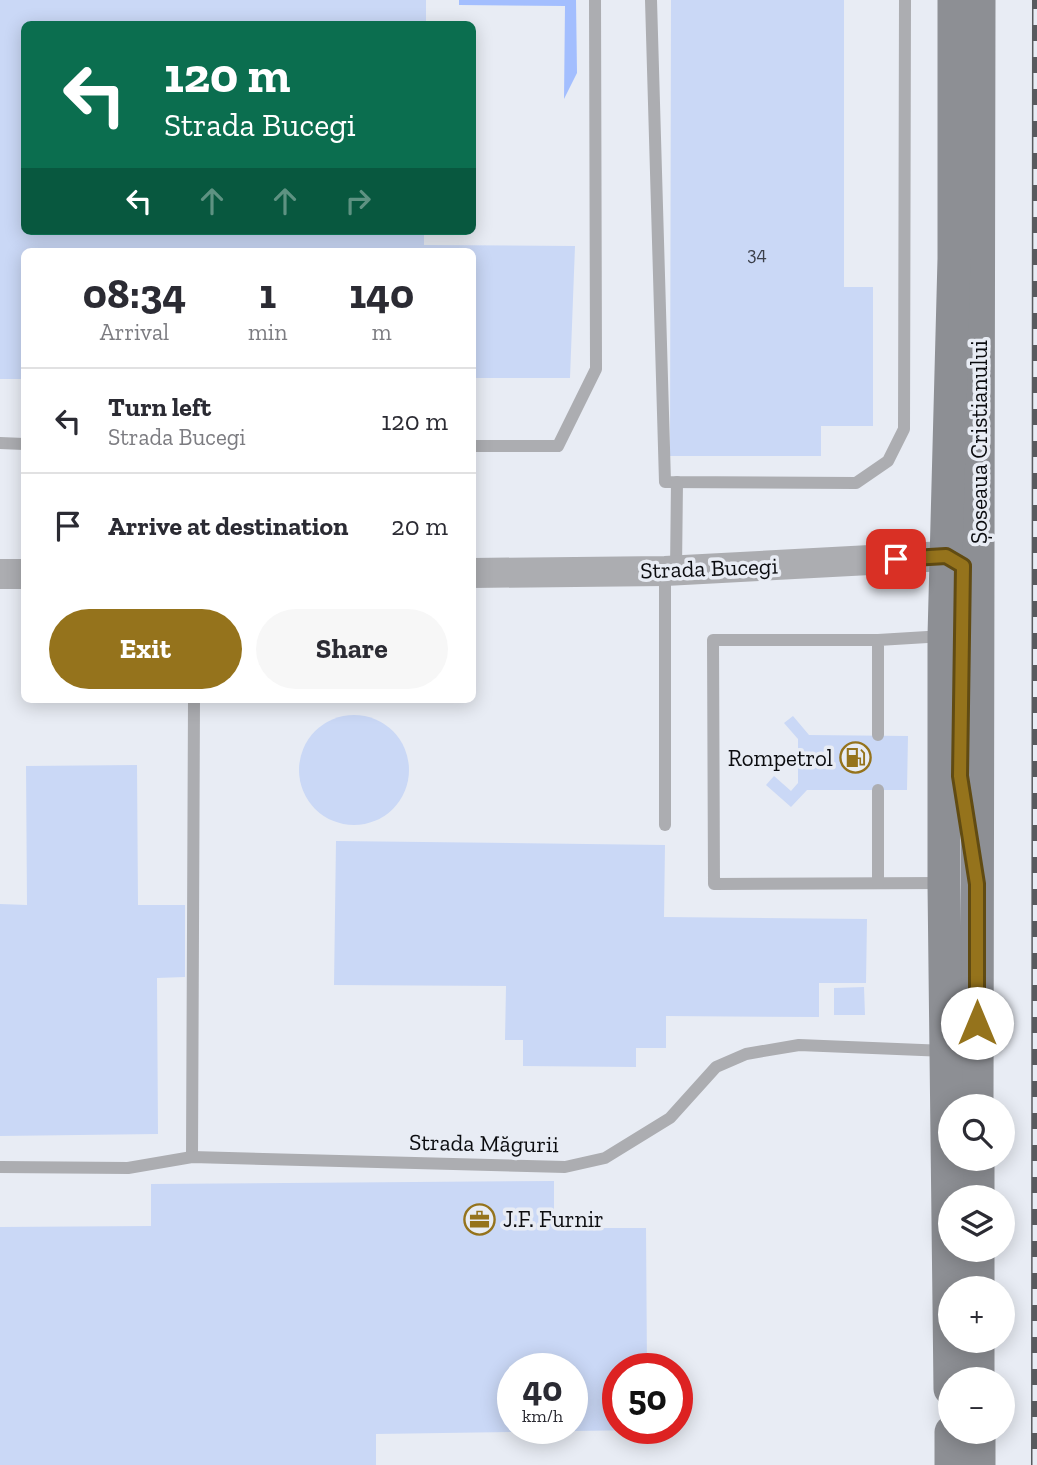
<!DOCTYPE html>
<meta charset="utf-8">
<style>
:root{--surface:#fff;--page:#f7f7f7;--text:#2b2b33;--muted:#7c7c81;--line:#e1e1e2;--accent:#95731c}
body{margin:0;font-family:"Zilla Slab",serif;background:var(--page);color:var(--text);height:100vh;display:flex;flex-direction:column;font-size:26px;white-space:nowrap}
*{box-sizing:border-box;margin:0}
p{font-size:23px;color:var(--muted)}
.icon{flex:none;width:38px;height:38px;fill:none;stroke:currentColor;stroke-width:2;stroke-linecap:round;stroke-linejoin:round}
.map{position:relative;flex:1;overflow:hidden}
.details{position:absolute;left:21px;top:248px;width:455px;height:455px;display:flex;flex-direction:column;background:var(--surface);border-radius:10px;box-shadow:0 4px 18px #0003}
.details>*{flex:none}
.guide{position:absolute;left:21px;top:21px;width:455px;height:214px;border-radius:10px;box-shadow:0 4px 18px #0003;background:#0b6e4f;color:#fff;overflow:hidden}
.buttons{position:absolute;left:938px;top:1094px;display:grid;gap:14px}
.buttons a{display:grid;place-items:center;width:77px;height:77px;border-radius:50%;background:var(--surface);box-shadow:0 4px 18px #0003;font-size:35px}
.speed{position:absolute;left:497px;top:1353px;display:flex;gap:14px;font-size:35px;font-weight:700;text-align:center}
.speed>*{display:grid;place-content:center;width:91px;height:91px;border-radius:50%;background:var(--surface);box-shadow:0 4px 18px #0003;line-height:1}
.speed small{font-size:18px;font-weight:400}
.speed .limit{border:10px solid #d22;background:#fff;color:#111}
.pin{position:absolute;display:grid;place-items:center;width:60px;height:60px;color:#fff;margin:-30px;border-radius:14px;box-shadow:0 4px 10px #0006}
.me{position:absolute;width:77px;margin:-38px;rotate:0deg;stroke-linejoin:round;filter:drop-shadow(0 0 5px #0008)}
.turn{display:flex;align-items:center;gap:24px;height:147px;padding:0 28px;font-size:32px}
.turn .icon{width:91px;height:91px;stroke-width:2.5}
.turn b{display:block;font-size:49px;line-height:60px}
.lanes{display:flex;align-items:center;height:66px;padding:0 28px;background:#0003;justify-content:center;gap:35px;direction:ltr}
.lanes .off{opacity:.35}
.eta{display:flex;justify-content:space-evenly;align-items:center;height:119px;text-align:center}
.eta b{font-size:42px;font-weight:700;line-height:49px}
.primary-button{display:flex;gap:14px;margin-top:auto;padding:14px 28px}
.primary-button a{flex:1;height:80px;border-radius:42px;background:var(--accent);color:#fff;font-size:28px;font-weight:700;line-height:80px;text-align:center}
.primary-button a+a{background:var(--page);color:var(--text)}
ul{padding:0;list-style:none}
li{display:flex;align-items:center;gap:21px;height:105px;padding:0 28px;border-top:2px solid var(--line)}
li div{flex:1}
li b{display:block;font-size:26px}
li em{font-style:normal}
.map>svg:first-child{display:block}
.green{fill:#a3befe}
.building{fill:#cad8f6;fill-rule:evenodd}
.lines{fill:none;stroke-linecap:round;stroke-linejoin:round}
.service{stroke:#acadb1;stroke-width:12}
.tertiary{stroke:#acadb1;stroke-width:30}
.secondary{stroke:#8d8f94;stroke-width:33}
.rail-casing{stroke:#585a5e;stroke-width:8}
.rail{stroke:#e8ecf4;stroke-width:5;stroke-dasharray:16;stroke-linecap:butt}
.route-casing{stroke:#614b12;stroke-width:18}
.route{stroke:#95731c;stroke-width:12}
.labels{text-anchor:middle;stroke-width:7;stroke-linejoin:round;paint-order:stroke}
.number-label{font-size:19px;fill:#3b3f49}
.street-label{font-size:23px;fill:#0b0c0f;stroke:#e8ecf4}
.poi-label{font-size:23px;fill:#0b0c0f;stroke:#e8ecf4;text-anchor:end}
</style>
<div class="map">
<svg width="1037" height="1465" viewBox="0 0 1037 1465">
<rect width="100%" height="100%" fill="#e8ecf4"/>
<polygon class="green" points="459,0 576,0 577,73 564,99 565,6 459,5"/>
<g class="building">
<polygon points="0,0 426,0 426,24 24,24 24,231 424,231 424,245 575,246 570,378 472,378 472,252 24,252 24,379 0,379"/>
<polygon points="671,0 844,0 844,287 873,287 873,426 821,426 821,456 670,456"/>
<circle cx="354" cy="770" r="55"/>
<polygon points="793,716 809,735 908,736 907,790 807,790 791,807 766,785 774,776 791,791 798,783 798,739 784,723"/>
<polygon points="137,765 138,905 185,905 185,977 157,978 158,1134 0,1136 0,904 27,905 26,766"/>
<polygon points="336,841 665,845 664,917 867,919 866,983 819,983 819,1017 666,1016 666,1048 636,1048 636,1067 523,1066 523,1040 505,1040 506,986 334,985"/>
<polygon points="864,987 865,1015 834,1015 834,988"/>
<path d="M554,1181v47h92l1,140h-29v60h24v2l-266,4v31h-376v-238l151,-1v-42zM513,1368h59v60h-59z"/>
</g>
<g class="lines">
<g class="service">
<polyline points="651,0 665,482 856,483 888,461 904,429 905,0"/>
<polyline points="0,443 24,444"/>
<polyline points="472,446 558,446 596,369 595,0"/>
<polyline points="676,570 677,482"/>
<polyline points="665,572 665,825"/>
<polyline points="878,640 713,640 714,884 942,883"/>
<polyline points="878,735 878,640 944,636"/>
<polyline points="878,790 878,883"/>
<polyline points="192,1157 194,700"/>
<polyline points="0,1167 128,1168 192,1157 565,1167 605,1158 670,1118 716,1067 746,1054 799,1045 946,1051"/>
</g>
<g class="tertiary">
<polyline points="472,573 665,571 945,556"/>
<polyline points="0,574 24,574"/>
</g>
<g class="secondary">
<polyline points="977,1106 979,0"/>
<polyline points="978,1158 978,1197"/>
<polyline points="978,1250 978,1288"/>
<polyline points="978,1340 978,1379"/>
<polyline points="950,1389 944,884 944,636 954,259 954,0"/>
<polyline points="951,1432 951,1465"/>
<polyline points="979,1432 979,1465"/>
</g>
<defs>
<polyline id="rail" points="1035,1465 1036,0"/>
</defs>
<use href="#rail" class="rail-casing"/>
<use href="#rail" class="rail"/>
</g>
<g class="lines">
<defs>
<polyline id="route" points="896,559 946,556 963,566 960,776 977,884 977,1023"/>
</defs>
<use href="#route" class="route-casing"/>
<use href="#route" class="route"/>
</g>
<defs>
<symbol id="fuel-ring" viewBox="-11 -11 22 22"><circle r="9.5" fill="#e8ecf4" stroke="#95731c" stroke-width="1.5"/><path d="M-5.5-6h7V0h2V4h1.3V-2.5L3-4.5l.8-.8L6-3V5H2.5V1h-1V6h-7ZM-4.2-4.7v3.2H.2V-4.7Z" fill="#95731c"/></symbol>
<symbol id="office-ring" viewBox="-11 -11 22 22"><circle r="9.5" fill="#e8ecf4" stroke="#95731c" stroke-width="1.5"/><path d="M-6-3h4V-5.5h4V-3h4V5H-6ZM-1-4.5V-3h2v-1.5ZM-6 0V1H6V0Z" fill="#95731c"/></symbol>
</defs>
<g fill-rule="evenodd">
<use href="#fuel-ring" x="838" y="740" width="35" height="35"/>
<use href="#office-ring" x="462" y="1202" width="35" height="35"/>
</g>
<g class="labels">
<g class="number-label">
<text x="757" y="260">34</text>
</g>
<g class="street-label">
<text transform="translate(979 442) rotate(-90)" y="8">Șoseaua Cristianului</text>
<text transform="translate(709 568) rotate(-2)" y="8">Strada Bucegi</text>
<text transform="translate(484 1143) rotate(1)" y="8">Strada Măgurii</text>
</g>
<g class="poi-label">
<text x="833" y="766">Rompetrol</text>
<text x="503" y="1227" text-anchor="start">J.F. Furnir</text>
</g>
</g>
</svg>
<div class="buttons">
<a><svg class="icon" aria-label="search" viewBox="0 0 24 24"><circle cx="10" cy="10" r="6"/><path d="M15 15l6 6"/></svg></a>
<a><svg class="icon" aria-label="layers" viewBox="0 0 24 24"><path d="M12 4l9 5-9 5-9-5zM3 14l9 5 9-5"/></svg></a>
<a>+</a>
<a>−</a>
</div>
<div class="speed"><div>40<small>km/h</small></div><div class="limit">50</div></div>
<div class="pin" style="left:896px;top:559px;background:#d93025"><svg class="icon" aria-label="arrive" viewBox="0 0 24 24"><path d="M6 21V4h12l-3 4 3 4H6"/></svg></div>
<svg class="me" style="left:977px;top:1023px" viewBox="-20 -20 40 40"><circle r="19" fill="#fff"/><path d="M0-13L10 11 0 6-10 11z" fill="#95731c"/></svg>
<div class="guide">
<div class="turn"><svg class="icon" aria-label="left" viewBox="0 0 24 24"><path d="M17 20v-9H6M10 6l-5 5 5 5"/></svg><div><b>120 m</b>Strada Bucegi</div></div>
<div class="lanes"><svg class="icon" aria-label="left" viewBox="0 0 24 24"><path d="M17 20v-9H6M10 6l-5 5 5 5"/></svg><svg class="icon off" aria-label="ahead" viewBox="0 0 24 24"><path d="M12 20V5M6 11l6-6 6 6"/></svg><svg class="icon off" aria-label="ahead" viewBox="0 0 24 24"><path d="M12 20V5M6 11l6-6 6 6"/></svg><svg class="icon off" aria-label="right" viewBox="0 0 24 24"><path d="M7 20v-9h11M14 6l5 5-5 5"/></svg></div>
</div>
<section class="details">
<div class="eta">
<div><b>08:34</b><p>Arrival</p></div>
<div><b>1</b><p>min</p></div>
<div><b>140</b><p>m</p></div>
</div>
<ul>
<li><svg class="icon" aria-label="left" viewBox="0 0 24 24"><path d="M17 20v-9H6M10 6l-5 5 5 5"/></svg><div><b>Turn left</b><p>Strada Bucegi</p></div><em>120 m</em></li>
<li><svg class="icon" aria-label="arrive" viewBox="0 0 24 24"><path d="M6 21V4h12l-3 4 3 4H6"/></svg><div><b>Arrive at destination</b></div><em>20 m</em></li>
</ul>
<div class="primary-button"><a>Exit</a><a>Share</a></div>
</section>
</div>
